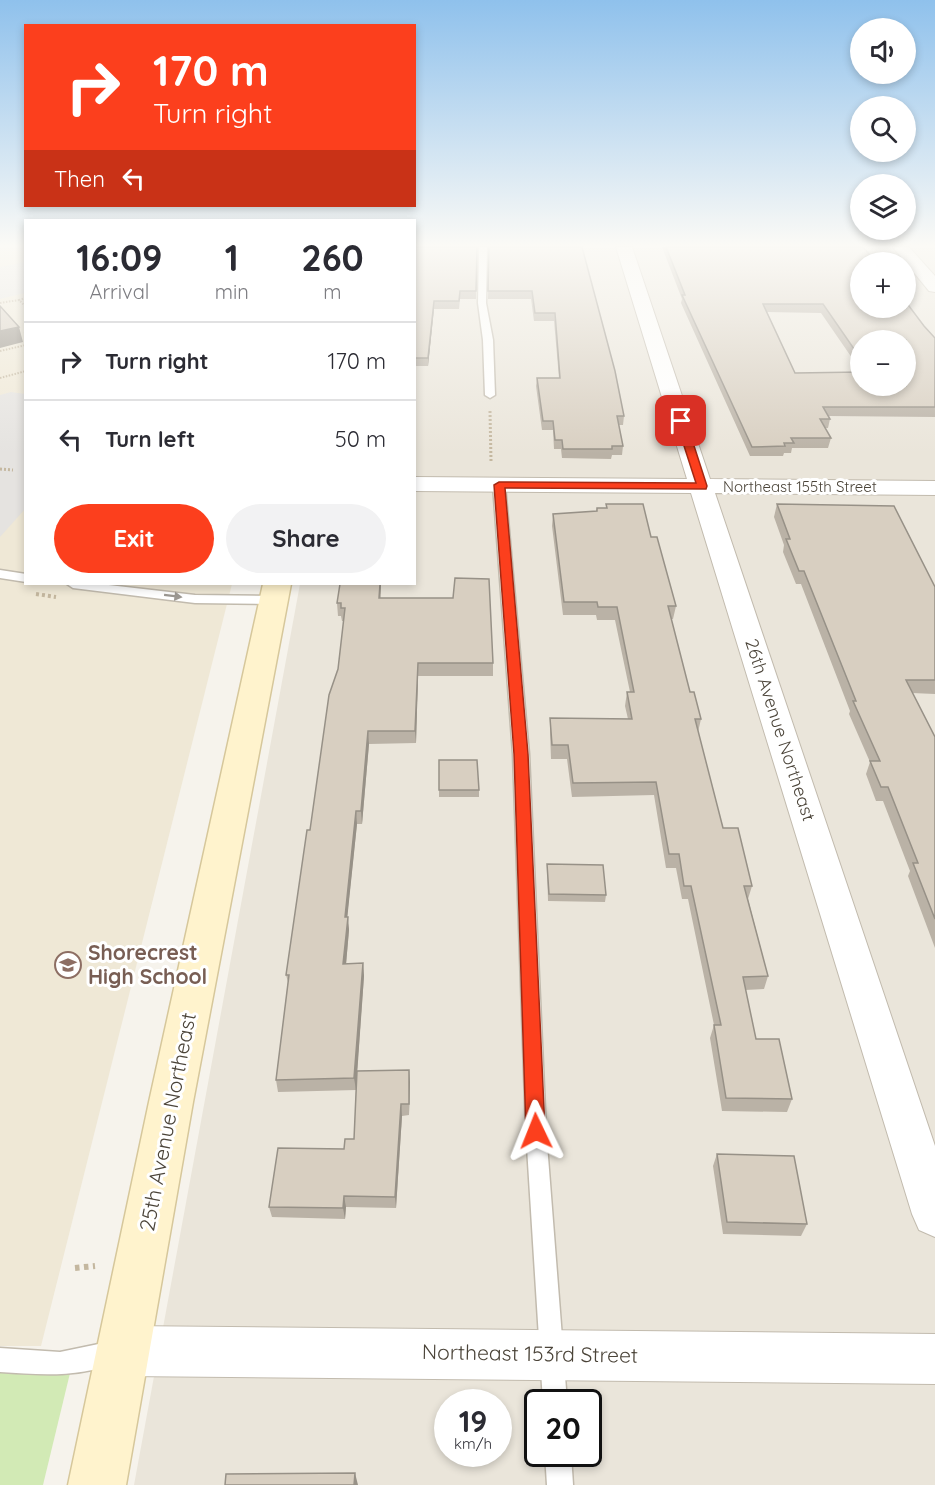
<!DOCTYPE html>
<meta charset="utf-8">
<style>
:root{--surface:#fff;--page:#f2f2f3;--text:#2b2b33;--muted:#7c7c81;--line:#e1e1e2;--accent:#fc3f1d}
body{margin:0;font-family:Quicksand,sans-serif;background:var(--page);color:var(--text);height:100vh;display:flex;flex-direction:column;font-size:22px;white-space:nowrap}
*{box-sizing:border-box;margin:0}
p{font-size:20px;color:var(--muted)}
.icon{flex:none;width:33px;height:33px;fill:none;stroke:currentColor;stroke-width:2;stroke-linecap:round;stroke-linejoin:round}
.map{position:relative;flex:1;overflow:hidden}
.side{position:absolute;left:24px;top:219px;width:392px;height:366px;display:flex;flex-direction:column;background:var(--surface);border-radius:0px;box-shadow:0 3px 9px #0003}
.side>*{flex:none}
.guide{position:absolute;left:24px;top:24px;width:392px;height:183px;border-radius:0px;box-shadow:0 3px 9px #0003;background:#fc3f1d;color:#fff;overflow:hidden}
.buttons{position:absolute;left:850px;top:18px;display:grid;gap:12px}
.buttons a{display:grid;place-items:center;width:66px;height:66px;border-radius:50%;background:var(--surface);box-shadow:0 3px 9px #0003;font-size:30px}
.speed{position:absolute;left:434px;top:1389px;display:flex;gap:12px;font-size:30px;font-weight:700;text-align:center}
.speed>*{display:grid;place-content:center;width:78px;height:78px;border-radius:50%;background:var(--surface);box-shadow:0 3px 9px #0003;line-height:1}
.speed small{font-size:15px;font-weight:400}
.speed .limit{border:3px solid #111;border-radius:9px;background:#fff;color:#111}
.pin{position:absolute;display:grid;place-items:center;width:51px;height:51px;color:#fff;margin:-26px;border-radius:12px;box-shadow:0 3px 9px #0006}
.me{position:absolute;width:66px;margin:-33px;rotate:358deg;stroke-linejoin:round;filter:drop-shadow(0 0 4px #0008)}
.turn{display:flex;align-items:center;gap:21px;height:126px;padding:0 30px;font-size:27px}
.turn .icon{width:78px;height:78px;stroke-width:2.5}
.turn b{display:block;font-size:42px;line-height:51px}
.then{display:flex;align-items:center;height:57px;padding:0 30px;background:#0003;gap:12px;font-size:22px}
.eta{display:flex;justify-content:space-evenly;align-items:center;height:102px;text-align:center}
.eta b{font-size:36px;font-weight:800;line-height:42px}
.action{display:flex;gap:12px;margin-top:auto;padding:12px 30px}
.action a{flex:1;height:69px;border-radius:36px;background:var(--accent);color:#fff;font-size:24px;font-weight:800;line-height:69px;text-align:center}
.action a+a{background:var(--page);color:var(--text)}
ul{padding:0;list-style:none}
li{display:flex;align-items:center;gap:18px;height:78px;padding:0 30px;border-top:2px solid var(--line)}
li div{flex:1}
li b{display:block;font-size:22px}
li em{font-style:normal}
.map>svg:first-child{display:block}
.residential{fill:#eae5da;fill-rule:evenodd}
.education{fill:#efe8d6}
.green{fill:#d2eab5}
.parking{fill:#e5e3e0}
.lines{fill:none;stroke-linecap:round;stroke-linejoin:round}
.lane-casing{stroke:#c2bbae;stroke-width:3}
.street-casing{stroke:#c2bbae;stroke-width:2}
.secondary-casing{stroke:#d6c79b;stroke-width:3}
.path-far3{stroke:#c4b79f;stroke-width:2;stroke-dasharray:1.5 1.5;stroke-linecap:butt}
.path-far2{stroke:#c4b79f;stroke-width:3;stroke-dasharray:2 2;stroke-linecap:butt}
.path-far1{stroke:#c4b79f;stroke-width:4;stroke-dasharray:3 3;stroke-linecap:butt}
.path{stroke:#c4b79f;stroke-width:6;stroke-dasharray:4.5 4.5;stroke-linecap:butt}
.lane{fill:#fff;fill-rule:evenodd}
.street{fill:#fff;fill-rule:evenodd}
.secondary{fill:#fff3cd;fill-rule:evenodd}
.wall{fill:#bab2a6;fill-rule:evenodd}
.shaded-wall{fill:#979187}
.building{fill:#d8cfc1;stroke:#979187;stroke-width:1.5;fill-rule:evenodd}
.oneway{fill:#9c9892}
.route{fill:#fc3f1d;stroke:#a42913;stroke-width:1.5}
.labels{text-anchor:middle;stroke-width:6;stroke-linejoin:round;paint-order:stroke}
.far-street-label{font-size:15px;fill:#4b4439;stroke:#fff}
.street-label{font-size:18px;fill:#4b4439;stroke:#fff}
.near-education-label{font-size:21px;font-weight:bold;fill:#785e54;stroke:#fff;text-anchor:start}
.near-street-label{font-size:21px;fill:#4b4439;stroke:#fff}
</style>
<div class="map">
<svg width="935" height="1485" viewBox="0 0 935 1485">
<rect width="100%" height="100%" fill="#f6f3ec"/>
<path class="residential" d="M414,247h521v1238h-801l166,-901h114zM861,262h45v46h-45zM861,340h45v46h-45zM447,1402h51v52h-51zM537,1402h51v52h-51z"/>
<polygon class="education" points="0,247 25,247 26,584 232,584 41,1346 0,1346"/>
<polygon class="green" points="0,1364 71,1369 43,1485 0,1485"/>
<g class="parking">
<polygon points="25,262 25,293 0,299 0,267"/>
<polygon points="11,392 25,394 25,509 0,537 0,395"/>
</g>
<g class="lines">
<defs>
<g id="lane">
<polygon points="479,247 487,247 486,303 493,340 495,395 490,398 485,395 483,340 478,303"/>
<polygon points="499,482 505,485 529,754 546,1131 567,1402 543,1402 526,1131 513,754 493,485"/>
<polygon points="0,570 26,574 26,582 0,578"/>
<polygon points="67,584 100,584 195,595 273,596 279,600 273,604 195,603 73,588"/>
<path d="M113,1341l8,4 4,8 -4,8c-40,17 -79,14 -121,11v-24l60,4z"/>
<polygon points="545,1454 571,1454 573,1485 547,1485"/>
</g>
<g id="street">
<polygon points="616,247 632,247 710,479 935,481 935,495 715,493 935,1146 935,1237 919,1230 912,1214 691,493 414,491 414,477 687,479"/>
<polygon points="893,247 909,247 935,276 935,292 929,291"/>
<polygon points="125,1326 935,1334 935,1384 125,1376 107,1369 100,1351 107,1333"/>
</g>
<polygon id="secondary" points="263,584 291,584 193,1102 126,1485 68,1485 149,1102"/>
</defs>
<use href="#lane" class="lane-casing"/>
<use href="#street" class="street-casing"/>
<use href="#secondary" class="secondary-casing"/>
<g class="path-far3">
<polyline points="26,298 19,300 26,307"/>
<polyline points="0,303 19,300"/>
<polyline points="26,331 24,331 26,334"/>
<polyline points="0,351 26,345"/>
<polyline points="0,378 26,371"/>
</g>
<g class="path-far2">
<polyline points="490,411 491,461"/>
<polyline points="0,469 13,470"/>
</g>
<polyline class="path-far1" points="36,594 56,597"/>
<polyline class="path" points="75,1268 95,1266"/>
<use href="#lane" class="lane"/>
<use href="#street" class="street"/>
<use href="#secondary" class="secondary"/>
</g>
<g class="wall">
<polygon points="414,247 477,247 476,299 460,299 459,309 434,309 428,366 414,366"/>
<polygon points="489,247 582,247 624,416 623,425 619,425 623,446 622,455 612,455 611,459 562,458 561,449 554,449 553,430 542,430 536,386 537,378 559,378 554,321 534,321 531,299 488,299"/>
<path d="M662,247h201l61,79 11,12v79l-106,-1 1,3 -2,9h-3l6,10 -3,10h-36l-1,5h-7l-1,3h-33l-69,-153 1,-4zM767,312l54,1 40,58v-31l45,46 -111,-13z"/>
<polygon points="606,504 651,537 676,606 673,619 671,619 690,692 701,719 698,732 723,828 752,886 748,899 768,976 764,989 745,990 756,1039 792,1099 787,1112 722,1111 710,1038 714,1025 688,899 682,899 676,868 666,868 654,795 572,797 567,759 551,759 550,731 550,718 628,719 625,706 627,692 630,692 615,620 597,620 596,615 563,615 552,526 553,514 596,511 597,508 606,508"/>
<polygon points="777,504 935,587 935,694 912,693 935,737 935,948 908,876 910,871 883,801 876,801 866,774 870,762 849,714 850,711 801,584 796,584 783,552 784,545 774,517"/>
<polygon points="380,598 493,663 493,676 418,676 416,743 369,744 362,824 357,824 347,917 349,930 346,964 363,963 364,976 357,1071 409,1070 409,1115 402,1116 396,1208 346,1207 345,1219 272,1217 269,1207 344,1149 354,1139 356,1090 278,1092 276,1080 288,982 286,975 310,830 338,669 344,621 342,621 341,616 338,616 337,603"/>
<polygon points="439,760 479,790 479,797 439,797"/>
<polygon points="547,864 606,895 605,902 548,901"/>
<polygon points="717,1154 807,1224 801,1236 723,1234 713,1166"/>
</g>
<g class="shaded-wall">
<polygon points="434,301 434,309 428,366 428,358"/>
<polygon points="19,327 23,342 0,348 0,331"/>
<polygon points="380,584 381,584 380,611 379,598"/>
<polygon points="418,663 418,676 416,743 415,731"/>
<polygon points="368,731 369,744 362,824 361,811"/>
<polygon points="356,811 357,824 346,930 345,917"/>
<polygon points="348,917 349,930 345,976 343,964"/>
<polygon points="363,963 364,976 356,1090 354,1078"/>
<polygon points="409,1070 410,1082 409,1115"/>
<polygon points="401,1104 402,1116 396,1208 395,1197"/>
<polygon points="344,1196 346,1207 345,1219 343,1208"/>
<polygon points="355,1473 358,1485 354,1485"/>
</g>
<g class="building">
<polygon points="414,247 477,247 476,291 460,291 459,301 434,301 428,358 414,358"/>
<polygon points="489,247 582,247 615,371 624,416 617,416 623,446 612,446 612,449 563,449 562,440 555,440 553,421 543,421 537,378 560,378 555,313 535,313 532,291 488,291"/>
<path d="M666,247h197l13,15h-15v46h45v-6l18,24 11,12v69h-112l7,12h-10l11,19h-40l3,5h-10l1,3 -33,1 -70,-152h3zM763,304h60l38,55v-19h45v46h-45v-14l-66,1z"/>
<polygon points="0,306 19,327 0,331"/>
<polygon points="606,504 643,504 651,537 657,537 676,606 668,606 690,692 694,692 701,719 695,719 723,828 738,828 752,886 744,886 768,976 743,977 756,1039 779,1039 792,1099 726,1098 714,1025 721,1025 691,886 684,886 679,854 669,854 656,782 573,783 568,745 552,745 550,718 632,719 627,692 634,692 617,607 598,607 597,602 564,602 553,514 597,511 597,508 607,508"/>
<polygon points="777,504 894,506 935,587 935,680 906,680 935,737 935,919 913,863 918,863 888,787 881,787 870,761 880,761 853,701 856,701 804,571 799,571 786,539 790,539"/>
<polygon points="455,578 489,579 493,663 418,663 415,731 368,731 361,811 356,811 345,917 348,917 343,964 363,963 354,1078 276,1080 289,975 286,975 307,830 310,830 329,695 338,669 345,608 341,608 341,603 337,603 340,584 380,584 379,598 453,598"/>
<polygon points="439,760 477,760 479,790 439,790"/>
<polygon points="547,864 603,865 606,895 549,894"/>
<polygon points="409,1070 409,1104 401,1104 395,1197 344,1196 343,1208 269,1207 278,1148 344,1149 345,1139 354,1139 357,1071"/>
<polygon points="717,1154 794,1156 807,1224 727,1222"/>
<polygon points="355,1473 354,1485 225,1485 226,1474"/>
</g>
<defs><path id="oneway-solid" d="M-6-.8H1V-3.2L6.5 0L1 3.2V.8H-6Z" transform="scale(1.5)"/></defs>
<use class="oneway" href="#oneway-solid" transform="translate(173 596) rotate(7)"/>
<linearGradient id="sky" x2="0" y2="1"><stop stop-color="#8fc1ec"/><stop offset="0.54" stop-color="#fbfaf6"/><stop offset="1" stop-color="#fbfaf6" stop-opacity="0"/></linearGradient>
<rect width="935" height="454" fill="url(#sky)"/>
<polygon class="route" points="681,418 686,421 707,486 706,489 505,488 528,754 545,1131 542,1137 536,1140 529,1137 526,1131 514,754 494,485 499,482 696,483 676,421"/>
<defs>
<symbol id="school-ring" viewBox="-11 -11 22 22"><circle r="9.5" fill="#fff" stroke="#8d6e63" stroke-width="1.5"/><path d="M0-5L7-2L0 1L-7-2ZM-4 1L0 2.5L4 1V4Q0 6-4 4Z" fill="#8d6e63"/></symbol>
</defs>
<g fill-rule="evenodd">
<use href="#school-ring" x="53" y="950" width="30" height="30"/>
</g>
<g class="labels">
<g class="far-street-label">
<text x="800" y="492">Northeast 155th Street</text>
</g>
<g class="street-label">
<text transform="translate(780 730) rotate(72)" y="6">26th Avenue Northeast</text>
</g>
<g class="near-education-label">
<text x="88" y="960">Shorecrest<tspan x="88" dy="24">High School</tspan></text>
</g>
<g class="near-street-label">
<text transform="translate(168 1122) rotate(-79)" y="7">25th Avenue Northeast</text>
<text transform="translate(530 1354) rotate(1)" y="7">Northeast 153rd Street</text>
</g>
</g>
</svg>
<div class="buttons">
<a><svg class="icon" aria-label="sound" viewBox="0 0 24 24"><path d="M4 9h4l5-4v14l-5-4H4zM17 9q2 3 0 6"/></svg></a>
<a><svg class="icon" aria-label="search" viewBox="0 0 24 24"><circle cx="10" cy="10" r="6"/><path d="M15 15l6 6"/></svg></a>
<a><svg class="icon" aria-label="layers" viewBox="0 0 24 24"><path d="M12 4l9 5-9 5-9-5zM3 14l9 5 9-5"/></svg></a>
<a>+</a>
<a>−</a>
</div>
<div class="speed"><div>19<small>km/h</small></div><div class="limit">20</div></div>
<div class="pin" style="left:681px;top:421px;background:#d93025"><svg class="icon" aria-label="arrive" viewBox="0 0 24 24"><path d="M6 21V4h12l-3 4 3 4H6"/></svg></div>
<svg class="me" style="left:536px;top:1131px" viewBox="-20 -20 40 40"><path d="M0-17L14 15 0 8-14 15z" fill="#fc3f1d" stroke="#fff" stroke-width="4"/></svg>
<div class="guide">
<div class="turn"><svg class="icon" aria-label="right" viewBox="0 0 24 24"><path d="M7 20v-9h11M14 6l5 5-5 5"/></svg><div><b>170 m</b>Turn right</div></div>
<div class="then">Then<svg class="icon" aria-label="left" viewBox="0 0 24 24"><path d="M17 20v-9H6M10 6l-5 5 5 5"/></svg></div>
</div>
<section class="side">
<div class="eta">
<div><b>16:09</b><p>Arrival</p></div>
<div><b>1</b><p>min</p></div>
<div><b>260</b><p>m</p></div>
</div>
<ul>
<li><svg class="icon" aria-label="right" viewBox="0 0 24 24"><path d="M7 20v-9h11M14 6l5 5-5 5"/></svg><div><b>Turn right</b></div><em>170 m</em></li>
<li><svg class="icon" aria-label="left" viewBox="0 0 24 24"><path d="M17 20v-9H6M10 6l-5 5 5 5"/></svg><div><b>Turn left</b></div><em>50 m</em></li>
</ul>
<div class="action"><a>Exit</a><a>Share</a></div>
</section>
</div>
